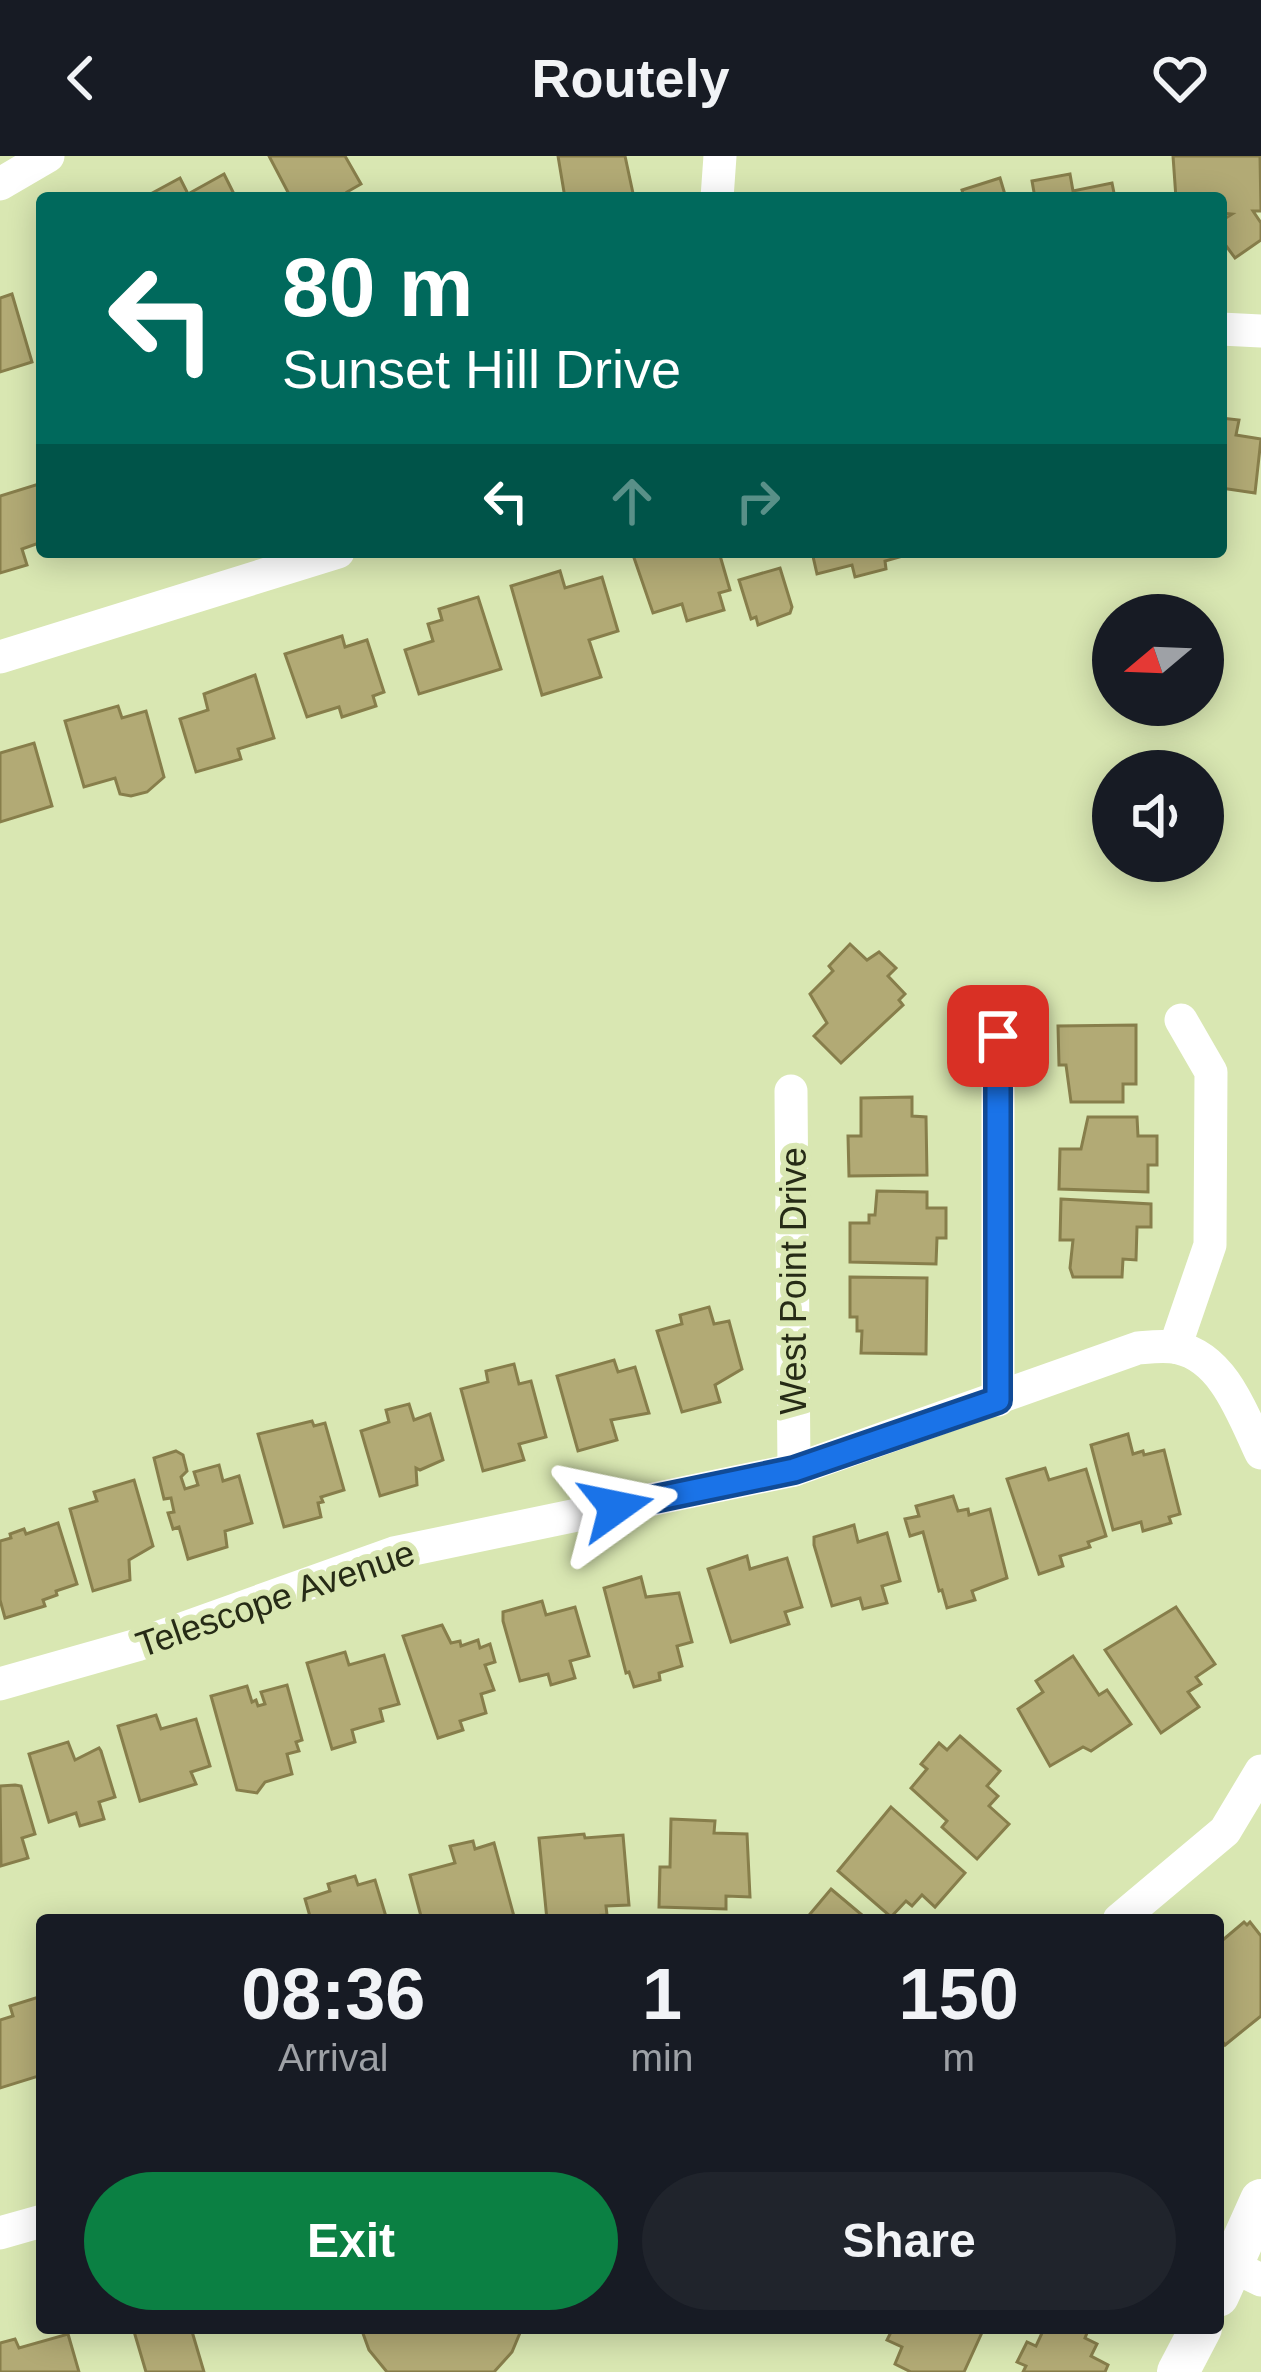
<!DOCTYPE html>
<style>
:root{--surface:#171b24;--page:#20242c;--text:#f1f3f6;--muted:#9ea1a6;--accent:#0b8043}
body{margin:0;font-family:Arial,sans-serif;background:var(--page);color:var(--text);height:100vh;display:flex;flex-direction:column;font-size:45px;white-space:nowrap}
*{box-sizing:border-box;margin:0}
p{font-size:39px;color:var(--muted)}
.icon{flex:none;width:66px;height:66px;fill:none;stroke:currentColor;stroke-width:2;stroke-linecap:round;stroke-linejoin:round}
.map{position:relative;flex:1;overflow:hidden}
.drawer{position:absolute;left:36px;top:1758px;width:1188px;height:420px;display:flex;flex-direction:column;background:var(--surface);border-radius:12px;box-shadow:0 6px 30px #0003}
.drawer>*{flex:none}
.hud{position:absolute;left:36px;top:36px;width:1191px;height:366px;border-radius:12px;box-shadow:0 6px 30px #0003;background:#00695c;color:#fff;overflow:hidden}
.needle{width:78px;rotate:251deg}
.controls{position:absolute;left:1092px;top:438px;display:grid;gap:24px}
.controls a{display:grid;place-items:center;width:132px;height:132px;border-radius:50%;background:var(--surface);box-shadow:0 6px 30px #0003;font-size:60px}
.pin{position:absolute;display:grid;place-items:center;width:102px;height:102px;color:#fff;margin:-51px;border-radius:24px;box-shadow:0 6px 18px #0006}
.me{position:absolute;width:132px;margin:-66px;rotate:78deg;stroke-linejoin:round;filter:drop-shadow(0 0 9px #0008)}
.turn{display:flex;align-items:center;gap:42px;height:252px;padding:0 48px;font-size:54px}
.turn .icon{width:156px;height:156px;stroke-width:2.5}
.turn b{display:block;font-size:84px;line-height:102px}
.lanes{display:flex;align-items:center;height:114px;padding:0 48px;background:#0003;justify-content:center;gap:60px;direction:ltr}
.lanes .off{opacity:.35}
.eta{display:flex;justify-content:space-evenly;align-items:center;height:204px;text-align:center}
.eta b{font-size:72px;font-weight:700;line-height:84px}
.action{display:flex;gap:24px;margin-top:auto;padding:24px 48px}
.action a{flex:1;height:138px;border-radius:72px;background:var(--accent);color:#fff;font-size:48px;font-weight:700;line-height:138px;text-align:center}
.action a+a{background:var(--page);color:var(--text)}
header{display:flex;justify-content:space-between;align-items:center;height:156px;padding:0 48px;background:var(--surface);font-size:54px;font-weight:700}
.map>svg:first-child{display:block}
.building{fill:#b2aa75;stroke:#877e4b;stroke-width:3}
.lines{fill:none;stroke-linecap:round;stroke-linejoin:round}
.minor{stroke:#fff;stroke-width:33}
.tertiary{stroke:#fff;stroke-width:42}
.route-casing{stroke:#114b97;stroke-width:30}
.route{stroke:#1a73e8;stroke-width:21}
.labels{text-anchor:middle;stroke-width:12;stroke-linejoin:round;paint-order:stroke}
.street-label{font-size:36px;fill:#262b16;stroke:#d9e7b2}
</style>
<header><svg class="icon" aria-label="back" viewBox="0 0 24 24"><path d="M15 5l-7 7 7 7"/></svg>Routely<svg class="icon" aria-label="heart" viewBox="0 0 24 24"><path d="M12 20l-8-8c-3-5 5-10 8-4 3-6 11-1 8 4z"/></svg></header>
<div class="map">
<svg width="1261" height="2216" viewBox="0 0 1261 2216">
<rect width="100%" height="100%" fill="#d9e7b2"/>
<g class="building">
<polygon points="269,0 345,0 361,28 347,36 350,42 291,42"/>
<polygon points="558,0 625,0 634,42 565,42"/>
<polygon points="1173,0 1260,0 1261,55 1253,55 1261,67 1261,84 1235,102 1221,83 1221,65 1232,58 1221,57 1221,42 1176,42"/>
<polygon points="224,18 236,42 143,42 180,22 188,38"/>
<polygon points="1070,18 1073,35 1112,27 1115,42 1035,42 1032,25"/>
<polygon points="1000,22 1006,42 959,42 964,41 962,34"/>
<polygon points="12,138 32,206 0,216 0,142"/>
<polygon points="1221,262 1239,264 1236,279 1261,283 1255,337 1221,332"/>
<polygon points="42,327 42,386 22,393 27,409 0,417 0,340"/>
<polygon points="632,396 719,396 730,434 719,437 724,454 687,465 682,448 653,457"/>
<polygon points="812,396 902,396 903,400 885,405 886,413 855,421 852,409 817,418"/>
<polygon points="780,412 792,451 790,457 758,469 756,461 751,463 739,424"/>
<polygon points="560,415 565,432 602,421 618,475 589,484 601,521 542,539 511,430"/>
<polygon points="478,441 501,513 419,538 405,494 433,485 428,468 442,464 439,453"/>
<polygon points="342,480 345,491 367,484 384,536 373,540 376,550 342,561 339,551 307,561 285,498"/>
<polygon points="255,519 274,582 238,593 241,603 196,616 180,563 208,554 204,538"/>
<polygon points="118,550 122,562 146,555 164,621 147,636 131,640 120,638 115,622 84,631 65,565"/>
<polygon points="34,587 52,650 0,666 0,597"/>
<polygon points="850,788 867,804 879,796 896,812 888,820 905,838 899,844 903,849 841,907 814,880 827,867 810,838 833,815 829,810"/>
<polygon points="1136,869 1136,928 1123,928 1123,946 1071,946 1066,909 1059,909 1058,870"/>
<polygon points="912,941 912,960 926,961 927,1019 849,1020 848,980 861,980 861,942"/>
<polygon points="1088,961 1137,961 1138,980 1157,980 1157,1009 1148,1009 1148,1036 1059,1033 1060,993 1081,993"/>
<polygon points="877,1035 927,1036 927,1052 946,1052 946,1082 937,1082 936,1108 850,1106 850,1067 869,1067 869,1059 875,1059"/>
<polygon points="1061,1043 1151,1048 1151,1071 1137,1071 1136,1104 1123,1103 1122,1121 1073,1121 1070,1112 1073,1084 1060,1084"/>
<polygon points="850,1121 927,1122 926,1198 861,1197 862,1175 857,1175 857,1161 850,1161"/>
<polygon points="709,1151 714,1168 729,1165 742,1213 715,1229 720,1246 682,1256 657,1175 682,1168 680,1159"/>
<polygon points="614,1204 618,1216 635,1211 649,1257 611,1264 617,1284 578,1295 557,1220"/>
<polygon points="514,1208 519,1228 531,1225 546,1281 519,1288 524,1304 483,1315 461,1233 488,1226 486,1215"/>
<polygon points="409,1248 414,1264 430,1258 443,1304 420,1314 416,1312 417,1329 380,1340 361,1275 389,1266 386,1254"/>
<polygon points="312,1265 314,1270 325,1267 344,1334 321,1341 323,1346 318,1347 321,1361 284,1371 258,1278"/>
<polygon points="1128,1278 1133,1298 1143,1295 1144,1299 1164,1294 1180,1358 1169,1361 1171,1367 1143,1375 1141,1366 1113,1374 1091,1289"/>
<polygon points="176,1295 183,1299 187,1315 181,1321 185,1333 198,1329 194,1316 219,1309 223,1325 239,1320 252,1367 225,1375 227,1391 188,1403 179,1371 173,1373 168,1357 174,1356 171,1342 164,1343 154,1302"/>
<polygon points="1045,1312 1049,1324 1086,1313 1106,1380 1088,1386 1090,1391 1060,1400 1063,1410 1039,1418 1007,1323"/>
<polygon points="134,1324 153,1390 129,1404 130,1424 93,1435 70,1353 97,1345 94,1336"/>
<polygon points="953,1340 958,1355 968,1353 969,1359 990,1353 1007,1422 972,1435 975,1444 947,1452 942,1434 939,1435 923,1376 910,1380 905,1363 919,1360 916,1350"/>
<polygon points="58,1367 77,1428 56,1435 57,1439 43,1444 45,1450 5,1462 0,1444 0,1385 11,1382 10,1378 24,1373 26,1378"/>
<polygon points="854,1369 858,1386 887,1377 900,1425 882,1430 887,1447 863,1453 860,1442 832,1450 814,1389 814,1381"/>
<polygon points="747,1400 750,1413 787,1402 802,1451 785,1456 789,1468 731,1486 708,1413"/>
<polygon points="641,1421 646,1441 679,1437 692,1486 677,1490 682,1510 659,1517 660,1524 634,1531 629,1516 626,1517 604,1432"/>
<polygon points="542,1445 546,1459 575,1451 589,1500 570,1505 575,1522 551,1529 548,1518 520,1525 503,1465 503,1456"/>
<polygon points="1176,1451 1215,1508 1196,1521 1201,1528 1188,1536 1199,1551 1161,1577 1105,1494"/>
<polygon points="442,1469 451,1487 460,1485 461,1490 478,1484 480,1492 490,1488 495,1506 485,1509 494,1534 481,1538 486,1557 460,1565 463,1574 438,1582 403,1480"/>
<polygon points="345,1496 349,1509 384,1499 399,1548 380,1553 383,1565 352,1574 355,1586 332,1593 307,1507"/>
<polygon points="1073,1500 1099,1539 1107,1534 1131,1568 1091,1595 1083,1591 1050,1610 1018,1553 1043,1536 1036,1525"/>
<polygon points="287,1529 302,1584 296,1586 299,1595 287,1598 292,1618 265,1626 257,1637 237,1634 211,1540 247,1530 252,1546 256,1544 258,1550 265,1548 261,1536"/>
<polygon points="156,1559 161,1573 196,1563 210,1610 191,1616 196,1628 140,1645 118,1570"/>
<polygon points="960,1580 1000,1615 987,1630 998,1640 989,1650 1009,1668 977,1703 942,1671 947,1665 911,1632 927,1613 921,1608 939,1587 947,1594"/>
<polygon points="68,1586 75,1604 99,1592 101,1595 115,1641 99,1646 104,1663 80,1670 76,1657 49,1666 29,1598"/>
<polygon points="15,1629 21,1630 35,1678 22,1682 28,1702 1,1710 0,1630"/>
<polygon points="891,1651 965,1717 935,1751 922,1739 912,1750 906,1745 891,1761 838,1715"/>
<polygon points="671,1663 715,1665 714,1677 747,1678 750,1741 726,1740 726,1753 659,1751 660,1711 670,1711"/>
<polygon points="584,1678 585,1682 623,1679 629,1749 606,1750 607,1759 591,1760 592,1764 547,1764 539,1682"/>
<polygon points="473,1685 475,1693 494,1687 515,1764 422,1764 410,1719 455,1707 450,1690"/>
<polygon points="355,1720 358,1729 375,1724 387,1764 311,1764 305,1743 330,1735 328,1728"/>
<polygon points="831,1733 868,1764 805,1764"/>
<polygon points="1244,1766 1247,1769 1250,1766 1261,1780 1261,1860 1225,1889 1218,1880 1218,1788"/>
<polygon points="42,1840 42,1919 0,1932 0,1864 13,1860 10,1850"/>
<polygon points="133,2172 191,2172 204,2216 146,2216"/>
<polygon points="361,2172 522,2172 512,2196 494,2216 387,2216 369,2194"/>
<polygon points="893,2172 984,2172 964,2216 911,2216 895,2208 902,2191 887,2184"/>
<polygon points="1037,2172 1089,2172 1085,2182 1097,2188 1091,2200 1108,2209 1105,2216 1023,2216 1026,2210 1017,2206 1027,2186 1036,2190 1043,2175"/>
<polygon points="68,2178 79,2216 0,2216 0,2187 15,2183 19,2192"/>
</g>
<g class="lines">
<g class="minor">
<polyline points="0,28 48,0"/>
<polyline points="717,42 720,0"/>
<polyline points="1221,173 1261,175"/>
<polyline points="0,501 338,396"/>
<polyline points="791,935 794,1314"/>
<polyline points="1175,1191 1210,1089 1211,916 1181,864"/>
<polyline points="998,1244 998,880"/>
<path d="M0,1528l137,-39 257,-92 400,-83 344,-122c13,-1 28,-3 40,0 46,10 65,67 83,105"/>
<polyline points="1119,1764 1225,1675 1261,1615"/>
<polyline points="0,2077 42,2065"/>
<polyline points="1218,2103 1261,2124"/>
</g>
<g class="tertiary">
<polyline points="1218,2140 1261,2044"/>
<polyline points="1178,2216 1201,2172"/>
</g>
</g>
<g class="lines">
<defs>
<polyline id="route" points="616,1351 794,1314 998,1244 998,880"/>
</defs>
<use href="#route" class="route-casing"/>
<use href="#route" class="route"/>
</g>
<g class="labels">
<g class="street-label">
<text transform="translate(793 1125) rotate(-90)" y="13">West Point Drive</text>
<text transform="translate(275 1442) rotate(-19)" y="13">Telescope Avenue</text>
</g>
</g>
</svg>
<div class="controls">
<a><svg class="needle" viewBox="-14 -14 28 28"><path d="M0-13l5 13h-10z" fill="#e53935"/><path d="M0 13l5-13h-10z" fill="#9ea1a6"/></svg></a>
<a><svg class="icon" aria-label="sound" viewBox="0 0 24 24"><path d="M4 9h4l5-4v14l-5-4H4zM17 9q2 3 0 6"/></svg></a>
</div>
<div class="pin" style="left:998px;top:880px;background:#d93025"><svg class="icon" aria-label="arrive" viewBox="0 0 24 24"><path d="M6 21V4h12l-3 4 3 4H6"/></svg></div>
<svg class="me" style="left:616px;top:1351px" viewBox="-20 -20 40 40"><path d="M0-17L14 15 0 8-14 15z" fill="#1a73e8" stroke="#fff" stroke-width="4"/></svg>
<div class="hud">
<div class="turn"><svg class="icon" aria-label="left" viewBox="0 0 24 24"><path d="M17 20v-9H6M10 6l-5 5 5 5"/></svg><div><b>80 m</b>Sunset Hill Drive</div></div>
<div class="lanes"><svg class="icon" aria-label="left" viewBox="0 0 24 24"><path d="M17 20v-9H6M10 6l-5 5 5 5"/></svg><svg class="icon off" aria-label="ahead" viewBox="0 0 24 24"><path d="M12 20V5M6 11l6-6 6 6"/></svg><svg class="icon off" aria-label="right" viewBox="0 0 24 24"><path d="M7 20v-9h11M14 6l5 5-5 5"/></svg></div>
</div>
<section class="drawer">
<div class="eta">
<div><b>08:36</b><p>Arrival</p></div>
<div><b>1</b><p>min</p></div>
<div><b>150</b><p>m</p></div>
</div>
<div class="action"><a>Exit</a><a>Share</a></div>
</section>
</div>
